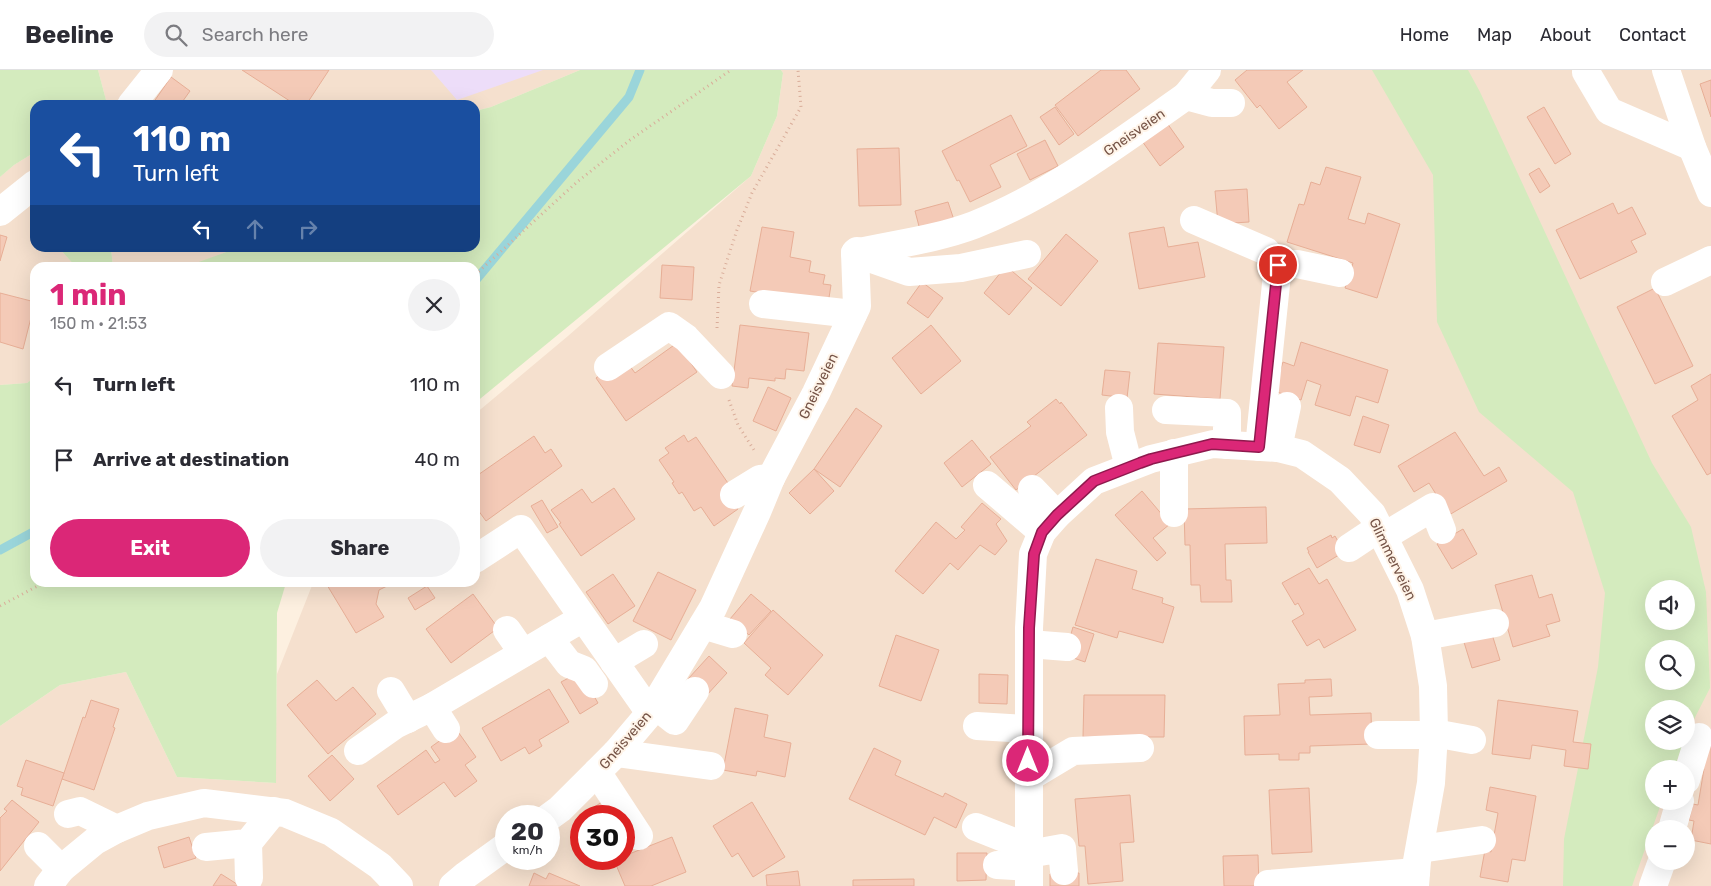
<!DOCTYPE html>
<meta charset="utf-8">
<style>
:root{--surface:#fff;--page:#f2f2f3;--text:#2b2b33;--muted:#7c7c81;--line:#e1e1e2;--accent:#db2777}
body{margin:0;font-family:Rubik,sans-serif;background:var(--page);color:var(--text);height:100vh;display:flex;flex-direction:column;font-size:19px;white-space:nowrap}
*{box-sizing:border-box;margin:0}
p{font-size:16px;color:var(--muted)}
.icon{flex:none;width:28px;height:28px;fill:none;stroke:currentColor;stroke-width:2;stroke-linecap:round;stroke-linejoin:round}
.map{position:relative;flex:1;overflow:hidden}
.drawer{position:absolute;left:30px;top:192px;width:450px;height:325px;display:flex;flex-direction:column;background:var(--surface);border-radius:15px;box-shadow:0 5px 20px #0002}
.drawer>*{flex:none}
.banner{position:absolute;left:30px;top:30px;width:450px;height:152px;border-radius:15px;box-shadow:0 5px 20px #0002;background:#1a4fa0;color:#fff;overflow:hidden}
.tools{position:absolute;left:1645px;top:510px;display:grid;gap:10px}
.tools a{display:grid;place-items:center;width:50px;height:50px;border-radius:50%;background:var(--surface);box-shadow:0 5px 20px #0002;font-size:25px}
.speed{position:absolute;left:495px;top:735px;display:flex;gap:10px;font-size:25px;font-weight:700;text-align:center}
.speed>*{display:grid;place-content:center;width:65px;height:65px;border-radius:50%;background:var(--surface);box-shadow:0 5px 20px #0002;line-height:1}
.speed small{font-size:12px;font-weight:400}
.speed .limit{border:8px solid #d22;background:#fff;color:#111}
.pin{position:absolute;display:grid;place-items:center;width:42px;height:42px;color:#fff;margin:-21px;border:2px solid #fff;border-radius:50%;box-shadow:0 1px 5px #0007}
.me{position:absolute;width:55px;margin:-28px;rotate:0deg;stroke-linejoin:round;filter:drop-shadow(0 0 4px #0008)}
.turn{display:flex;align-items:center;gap:18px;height:105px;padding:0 20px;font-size:22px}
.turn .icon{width:65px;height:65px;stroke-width:2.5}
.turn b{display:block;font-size:35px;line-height:42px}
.lanes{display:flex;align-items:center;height:48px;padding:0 20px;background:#0003;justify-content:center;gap:25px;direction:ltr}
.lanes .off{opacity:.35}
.round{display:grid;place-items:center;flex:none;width:52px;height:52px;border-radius:26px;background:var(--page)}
.summary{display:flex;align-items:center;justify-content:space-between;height:85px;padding:0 20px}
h1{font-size:30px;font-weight:700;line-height:38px;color:var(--accent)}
.action{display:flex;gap:10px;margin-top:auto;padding:10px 20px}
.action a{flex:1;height:58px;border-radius:30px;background:var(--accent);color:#fff;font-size:20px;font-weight:700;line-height:58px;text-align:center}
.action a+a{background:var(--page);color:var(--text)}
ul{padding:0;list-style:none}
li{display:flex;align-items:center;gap:15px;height:75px;padding:0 20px}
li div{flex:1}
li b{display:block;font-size:19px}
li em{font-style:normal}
header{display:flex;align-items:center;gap:30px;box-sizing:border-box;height:70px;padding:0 25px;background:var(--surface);border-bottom:1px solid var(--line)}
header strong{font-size:24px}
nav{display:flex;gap:28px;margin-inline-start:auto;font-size:18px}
.search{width:350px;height:45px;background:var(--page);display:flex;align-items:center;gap:12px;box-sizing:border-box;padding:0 18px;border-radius:28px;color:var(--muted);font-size:19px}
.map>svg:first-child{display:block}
.residential{fill:#f5e0ce;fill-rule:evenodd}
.education{fill:#edddf9}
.green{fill:#d4ebbe;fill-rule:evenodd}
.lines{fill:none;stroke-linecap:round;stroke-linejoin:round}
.stream{stroke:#9ad5da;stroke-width:9}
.building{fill:#f4cab7;stroke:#e7ae96}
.path{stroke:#d9ad9a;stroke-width:3;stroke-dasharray:1 4;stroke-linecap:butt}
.minor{stroke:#fff;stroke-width:28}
.route-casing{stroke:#8e194d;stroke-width:12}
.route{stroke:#db2777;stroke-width:9}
.labels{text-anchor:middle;stroke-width:4;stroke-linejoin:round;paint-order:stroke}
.street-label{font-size:14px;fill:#755346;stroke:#fff4e8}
</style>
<header>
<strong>Beeline</strong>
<div class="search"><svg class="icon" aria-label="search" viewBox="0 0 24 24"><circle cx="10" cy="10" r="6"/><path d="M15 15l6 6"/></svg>Search here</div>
<nav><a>Home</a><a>Map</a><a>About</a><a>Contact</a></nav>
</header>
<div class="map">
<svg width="1711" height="816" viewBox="0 0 1711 816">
<rect width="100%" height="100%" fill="#fdf0e0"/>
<g class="residential">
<polygon points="98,0 580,0 491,37 475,41 475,35 102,35 106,30"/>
<path d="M781,0h930v816h-1711v-160l60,-41 66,-13 51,105 98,6 2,-109 36,-91 162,-1v-168l93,-78 183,-160 26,-60 6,-43zM1654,519h32v32h-32zM1654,579h32v32h-32zM1654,639h32v32h-32zM1654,699h32v32h-32zM506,746h43v43h-43zM581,746h43v43h-43zM1654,759h32v32h-32z"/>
<polygon points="35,82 35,178 59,178 76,197 35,198 35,307 27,313 0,315 0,107 14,95"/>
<polygon points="111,178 234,178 229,181 185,198 113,197"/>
</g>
<polygon class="education" points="431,0 543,0 457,30"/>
<g class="green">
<polygon points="0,0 98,0 106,30 102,35 35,35 35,82 14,95 0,107"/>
<polygon points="580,0 781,0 783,3 777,46 751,106 475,333 475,198 185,197 229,181 234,178 475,178 475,41 491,37"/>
<path d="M1372,0h96l12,22 172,371 39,64 15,65 4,96 -24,47v-26h-32v32h30l-10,28h-20v32h8l-30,85h-69l1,-47 34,-172 7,-74 -32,-101 -94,-80 -42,-90 -4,-147zM1654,519h32v32h-32zM1654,579h32v32h-32z"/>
<polygon points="59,178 111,178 113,197 76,197"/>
<polygon points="35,307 35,512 286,513 277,543 276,713 177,707 126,602 60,615 0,656 0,315 27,313"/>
</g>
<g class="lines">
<g class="stream">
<polyline points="475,211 629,27 640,0"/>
<polyline points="0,480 35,461"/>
</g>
</g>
<g class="building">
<polygon points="242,0 329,0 306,35 296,35"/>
<polygon points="1101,0 1126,0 1140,19 1078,66 1055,35"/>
<polygon points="1247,0 1303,0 1287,12 1307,37 1279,59 1260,35 1257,38 1235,10"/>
<polygon points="171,7 190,21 180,35 155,35 153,33"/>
<polygon points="1711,10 1711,47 1700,14"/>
<polygon points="1055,37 1074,64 1059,75 1040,47"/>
<polygon points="1544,37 1571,84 1555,94 1527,47"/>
<polygon points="1011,45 1027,76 990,95 1001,117 970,132 959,110 957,111 942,81"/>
<polygon points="1167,53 1184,77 1160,96 1142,71"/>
<polygon points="1045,70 1058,96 1030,110 1017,84"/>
<polygon points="899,78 901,135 859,136 857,79"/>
<polygon points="1326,97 1361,107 1348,149 1365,154 1368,143 1400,154 1377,228 1345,218 1353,193 1287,172 1299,134 1304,135 1311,112 1320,115"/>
<polygon points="1539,98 1550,116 1540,123 1529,104"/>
<polygon points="1247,119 1249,152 1218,154 1215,121"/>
<polygon points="948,132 954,150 920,160 915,141"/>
<polygon points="1613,133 1618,144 1632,137 1646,164 1631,171 1637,182 1580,209 1556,160"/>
<polygon points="762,157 794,162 790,187 811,191 809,202 825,205 823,214 831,215 828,234 750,221"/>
<polygon points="1164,157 1168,177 1198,172 1205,207 1139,219 1129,163"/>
<polygon points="1066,164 1098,191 1061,236 1028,209"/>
<polygon points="0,165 7,167 0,191"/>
<polygon points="662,195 694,197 692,230 660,228"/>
<polygon points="1006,196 1032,218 1009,245 984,223"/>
<polygon points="922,212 943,228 928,248 907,233"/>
<polygon points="1655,218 1693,296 1655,314 1617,237"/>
<polygon points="0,223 35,232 23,279 0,272"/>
<polygon points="740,255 809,263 804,301 786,299 785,309 775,308 775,311 749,308 748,318 732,316"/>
<polygon points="931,255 961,291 921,324 892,288"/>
<polygon points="1301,272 1388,300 1378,333 1356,326 1350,346 1315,335 1321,315 1307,310 1301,330 1274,321 1283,292 1294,296"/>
<polygon points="677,273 697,302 626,351 596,308 624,288 635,303"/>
<polygon points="1158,273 1224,277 1220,329 1154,324"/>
<polygon points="1105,300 1130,302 1127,328 1102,325"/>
<polygon points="1711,304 1711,403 1707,405 1672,346 1698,330 1691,316"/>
<polygon points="768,317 791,328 776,361 753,351"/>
<polygon points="1056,329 1060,334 1061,332 1087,365 1016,420 990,387 1031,356 1027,352"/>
<polygon points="856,338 882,356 840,417 814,399"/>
<polygon points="1363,346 1389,355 1380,383 1354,375"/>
<polygon points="1455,362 1484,406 1499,397 1507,411 1449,445 1429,413 1414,422 1398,396"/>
<polygon points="684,365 688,372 696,367 730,416 725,420 738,439 714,456 701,437 694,441 682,422 679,424 672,413 674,412 659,390 669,383 665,378"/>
<polygon points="534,366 545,383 551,379 562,396 486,451 475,436 475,407"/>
<polygon points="972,370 991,394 962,417 944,393"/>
<polygon points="814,399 834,421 810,444 789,423"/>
<polygon points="614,418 635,449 581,486 559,454 561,453 551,440 582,419 592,433"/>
<polygon points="1142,421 1170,454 1153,468 1166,483 1157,491 1115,445"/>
<polygon points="542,430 558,457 547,463 531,436"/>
<polygon points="982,433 1001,449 996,454 1007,471 995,485 980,475 958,500 950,493 923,524 895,501 936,452 956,469 965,460 961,457"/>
<polygon points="1266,437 1267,473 1225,474 1226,510 1231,510 1232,532 1201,532 1200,515 1191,515 1190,475 1185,475 1184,439"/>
<polygon points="1463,459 1477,484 1452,499 1437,474"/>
<polygon points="1331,465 1332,468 1335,466 1344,482 1317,498 1308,482 1309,482 1307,478"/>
<polygon points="1096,489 1137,501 1132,519 1163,528 1162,533 1174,537 1163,573 1119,561 1117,568 1075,555"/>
<polygon points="1309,498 1319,514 1327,509 1356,560 1324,578 1319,569 1307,576 1292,551 1304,544 1298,533 1295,535 1282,513"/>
<polygon points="658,502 696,520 671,570 633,551"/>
<polygon points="613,504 635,536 608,554 586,522"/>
<polygon points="1532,505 1539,528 1552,524 1560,551 1546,555 1550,566 1513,577 1495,515"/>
<polygon points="331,512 388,512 389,515 379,520 376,534 384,547 356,563 327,515"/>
<polygon points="427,516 435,528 415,540 408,528"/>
<polygon points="473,524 498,558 451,593 426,559"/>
<polygon points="751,524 771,541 749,565 730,549"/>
<polygon points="773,540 823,585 788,625 765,605 771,598 744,573"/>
<polygon points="1073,557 1094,564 1085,592 1065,585"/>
<polygon points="1491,561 1500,590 1472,598 1463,569"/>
<polygon points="896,565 939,580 921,631 879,616"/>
<polygon points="709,586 727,603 706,626 688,609"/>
<polygon points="580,602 598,633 580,644 561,612"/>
<polygon points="979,604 1008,605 1007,634 979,633"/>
<polygon points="1331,609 1332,626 1309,627 1310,645 1371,643 1372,674 1310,676 1310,683 1299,683 1299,690 1279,690 1279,684 1245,685 1244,646 1280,645 1278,614 1305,613 1305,610"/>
<polygon points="317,610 336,631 353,617 376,644 328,684 287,635"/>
<polygon points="549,619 569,652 539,670 542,676 529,684 525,677 501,691 482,658"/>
<polygon points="1084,625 1165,625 1164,667 1083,667"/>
<polygon points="91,630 119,639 113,657 115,658 94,720 62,709 83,647 85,648"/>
<polygon points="1498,630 1578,641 1573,672 1591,674 1588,699 1564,696 1566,680 1532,675 1530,689 1492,684"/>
<polygon points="735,638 768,645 764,667 791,673 785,707 757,701 756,706 723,700"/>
<polygon points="456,659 476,687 465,695 477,711 455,727 444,712 398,745 377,716 426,680 435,693 440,690 431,677"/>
<polygon points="1711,662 1711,774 1691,770 1694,751 1689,750 1693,734 1698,735 1704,699 1699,698"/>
<polygon points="874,678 901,691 895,705 943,727 945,723 967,734 956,758 934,747 925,765 849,729"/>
<polygon points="332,685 354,709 330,731 308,706"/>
<polygon points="26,690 64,703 53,736 21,725 23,718 17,716"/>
<polygon points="1490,717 1536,726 1525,791 1512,789 1508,812 1480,807 1485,780 1491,782 1498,743 1486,740"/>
<polygon points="1309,718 1312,782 1272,784 1269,720"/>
<polygon points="1130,725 1134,772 1120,773 1123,811 1088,814 1085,776 1079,776 1075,729"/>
<polygon points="12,730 39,752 0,801 0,748 7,741 4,739"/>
<polygon points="604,730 617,746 583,746"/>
<polygon points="752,732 785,787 753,807 738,783 732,787 713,756"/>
<polygon points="189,767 196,788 164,798 158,777"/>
<polygon points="672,767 686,802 651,816 625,816 614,790 624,789 624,786"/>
<polygon points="957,783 987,783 986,810 957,811"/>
<polygon points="1258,785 1259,816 1224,816 1223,786"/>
<polygon points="798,801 800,816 767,816 766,805"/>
<polygon points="534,803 546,809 549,803 580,816 529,816"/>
<polygon points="1079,803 1079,816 1050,816 1050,804"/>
<polygon points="221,804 240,816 213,816"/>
<polygon points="914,809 914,816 853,816 853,810"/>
</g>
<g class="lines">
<g class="path">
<polyline points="475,205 577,112 630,70 731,0"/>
<polyline points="717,258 719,215 737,160 752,123 801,37 798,0"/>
<polyline points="729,330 738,355 754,380"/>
<polyline points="0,536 45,512"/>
</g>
<g class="minor">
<polyline points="1207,0 1186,26 1212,33 1231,33"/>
<polyline points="1666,0 1692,77 1711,123"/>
<polyline points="1586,2 1609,41 1692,77"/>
<polyline points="131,35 159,0"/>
<polyline points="0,142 35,114"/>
<polyline points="1194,150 1266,181 1278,195 1259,377"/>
<polyline points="857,181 855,183 909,202 961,198 1027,184"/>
<polyline points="1278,195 1297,194 1340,203"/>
<polyline points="1665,212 1711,190"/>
<polyline points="763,234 853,244"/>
<polyline points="608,297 669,256 686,268 721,305"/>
<polyline points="1119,338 1120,362 1129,397"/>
<polyline points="1166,340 1227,343 1227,375"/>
<polyline points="1278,378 1287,336"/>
<polyline points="1174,383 1174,443"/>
<polyline points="987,415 1042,462"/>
<polyline points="1032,419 1057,445"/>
<polyline points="734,425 760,409 771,408"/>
<polyline points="1383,467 1433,437 1442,460"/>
<polyline points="1349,478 1379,458"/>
<polyline points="475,489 521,459 650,643"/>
<polyline points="703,555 733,564"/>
<polyline points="507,560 523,583"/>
<polyline points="1425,566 1495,553"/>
<polyline points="549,568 569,594 584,600 594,614"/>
<polyline points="1029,574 1067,577"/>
<polyline points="614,592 644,574"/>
<polyline points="391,621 408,649"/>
<polyline points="655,635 675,651 695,621"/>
<polyline points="432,637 446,659"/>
<polyline points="977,656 1028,659"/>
<polyline points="1434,663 1472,670"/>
<polyline points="1378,665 1434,665"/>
<polyline points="358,681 395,655 432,637 583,548"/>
<polyline points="616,683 711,696"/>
<polyline points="597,702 639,766"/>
<polyline points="1028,708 1073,681 1140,678"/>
<polyline points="1686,710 1699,667"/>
<polyline points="68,744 80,741 117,759"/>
<path d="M549,747l11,-8 56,-56 34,-40 63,-105 44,-96 14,-34 45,-85 41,-87 -2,-53c40,-9 82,-14 119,-28 78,-31 145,-82 212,-129"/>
<polyline points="976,757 1029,778"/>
<polyline points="1672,759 1680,731"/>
<polyline points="248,773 249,808"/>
<polyline points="38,776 61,799"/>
<polyline points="206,777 248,773 274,741"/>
<polyline points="1420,779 1482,770"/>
<polyline points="1029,784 1062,778 1064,801"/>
<polyline points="997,795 1029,797"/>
<polyline points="1268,814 1416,802"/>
<polyline points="48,816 61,799 95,771 117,759 148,746 204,733 285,743 331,762 380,796 399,816"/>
<polyline points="453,816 466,805 506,776"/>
<polyline points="1029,816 1029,558 1033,484 1042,462 1057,445 1094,411 1151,389 1213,374 1278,378 1302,384 1340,410 1372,444 1410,520 1425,566 1433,616 1434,663 1431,713 1417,791 1415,816"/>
<polyline points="1653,816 1662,791"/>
</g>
</g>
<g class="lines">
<defs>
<polyline id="route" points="1028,691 1029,558 1034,484 1042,462 1057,445 1094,411 1140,393 1151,389 1212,374 1259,377 1278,195"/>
</defs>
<use href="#route" class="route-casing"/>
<use href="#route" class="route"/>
</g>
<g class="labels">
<g class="street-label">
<text transform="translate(1134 62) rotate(-35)" y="5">Gneisveien</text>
<text transform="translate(818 316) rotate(-64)" y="5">Gneisveien</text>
<text transform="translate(1393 489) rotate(64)" y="5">Glimmerveien</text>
<text transform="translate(625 670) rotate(-49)" y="5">Gneisveien</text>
</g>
</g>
</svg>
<div class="tools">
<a><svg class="icon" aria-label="sound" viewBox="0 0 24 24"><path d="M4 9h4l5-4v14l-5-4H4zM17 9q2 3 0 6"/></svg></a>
<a><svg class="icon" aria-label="search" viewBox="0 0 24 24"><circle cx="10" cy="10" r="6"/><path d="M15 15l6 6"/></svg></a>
<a><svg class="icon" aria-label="layers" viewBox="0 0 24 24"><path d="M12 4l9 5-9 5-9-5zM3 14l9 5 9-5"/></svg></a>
<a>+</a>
<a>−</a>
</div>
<div class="speed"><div>20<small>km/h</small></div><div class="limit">30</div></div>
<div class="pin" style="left:1278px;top:195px;background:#d93025"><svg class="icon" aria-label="arrive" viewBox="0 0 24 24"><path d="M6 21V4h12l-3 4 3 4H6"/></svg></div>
<svg class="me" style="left:1028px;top:691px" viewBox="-20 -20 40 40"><circle r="17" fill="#db2777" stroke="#fff" stroke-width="3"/><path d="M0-11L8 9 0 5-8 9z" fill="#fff"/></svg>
<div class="banner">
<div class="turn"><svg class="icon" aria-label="left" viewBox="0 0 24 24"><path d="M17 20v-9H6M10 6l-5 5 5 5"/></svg><div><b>110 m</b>Turn left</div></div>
<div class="lanes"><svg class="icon" aria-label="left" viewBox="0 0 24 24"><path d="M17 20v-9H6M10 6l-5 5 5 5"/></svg><svg class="icon off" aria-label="ahead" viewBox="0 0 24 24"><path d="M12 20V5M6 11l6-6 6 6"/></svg><svg class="icon off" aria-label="right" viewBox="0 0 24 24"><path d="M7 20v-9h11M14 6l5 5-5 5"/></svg></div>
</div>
<section class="drawer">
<div class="summary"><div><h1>1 min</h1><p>150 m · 21:53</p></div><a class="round"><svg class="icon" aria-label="close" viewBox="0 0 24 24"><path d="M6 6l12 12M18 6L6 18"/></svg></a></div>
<ul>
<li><svg class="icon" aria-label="left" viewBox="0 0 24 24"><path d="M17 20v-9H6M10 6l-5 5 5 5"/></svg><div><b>Turn left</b></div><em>110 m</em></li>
<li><svg class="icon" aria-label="arrive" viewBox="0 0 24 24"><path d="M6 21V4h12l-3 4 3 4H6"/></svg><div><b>Arrive at destination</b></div><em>40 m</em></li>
</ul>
<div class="action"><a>Exit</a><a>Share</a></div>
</section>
</div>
